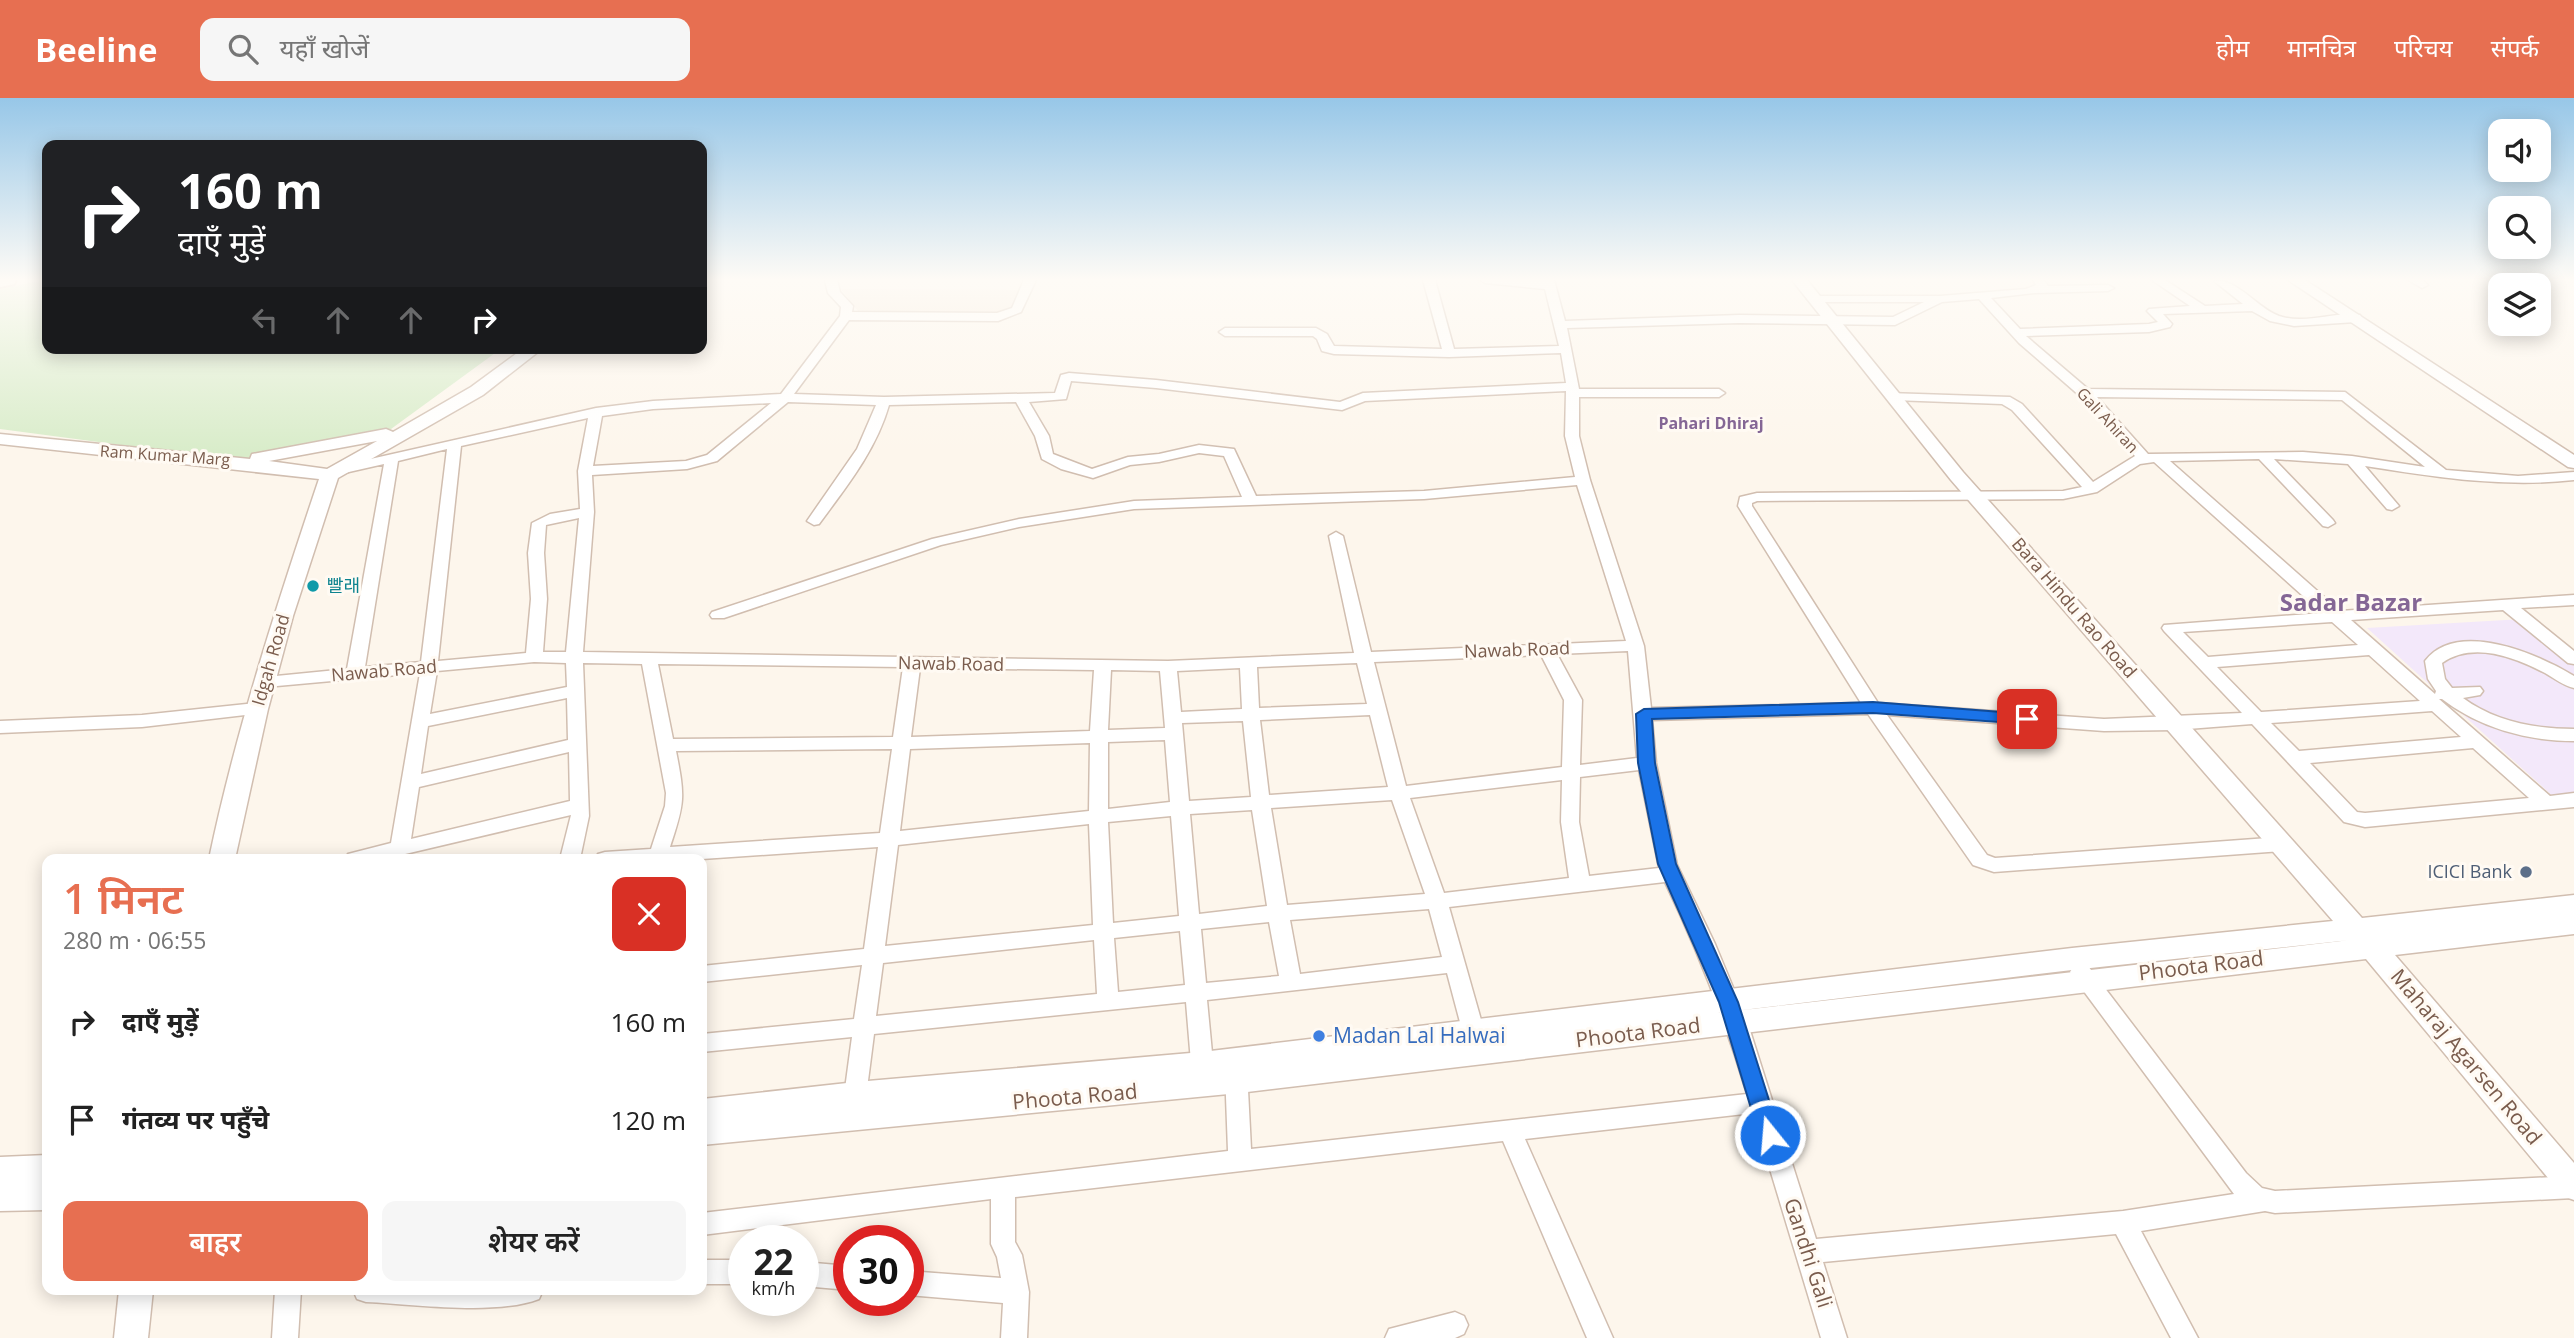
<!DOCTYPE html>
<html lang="hi">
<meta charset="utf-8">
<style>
:root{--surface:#fff;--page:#f6f6f6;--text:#222;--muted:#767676;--accent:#e76f51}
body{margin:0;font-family:"Open Sans","Noto Sans Devanagari","Noto Sans KR",sans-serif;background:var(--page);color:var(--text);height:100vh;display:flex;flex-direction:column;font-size:26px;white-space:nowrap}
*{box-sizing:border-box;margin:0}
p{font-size:23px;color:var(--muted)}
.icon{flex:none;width:38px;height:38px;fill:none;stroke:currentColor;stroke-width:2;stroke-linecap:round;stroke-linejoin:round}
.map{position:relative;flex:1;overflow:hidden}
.panel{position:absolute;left:42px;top:756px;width:665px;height:441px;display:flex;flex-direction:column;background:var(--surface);border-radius:14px;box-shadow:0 4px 18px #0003}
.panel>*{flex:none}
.guide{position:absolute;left:42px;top:42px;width:665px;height:214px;border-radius:14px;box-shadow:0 4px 18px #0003;background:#202124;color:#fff;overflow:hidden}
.controls{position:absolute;left:2488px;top:21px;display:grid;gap:14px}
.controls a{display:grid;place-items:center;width:63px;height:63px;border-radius:14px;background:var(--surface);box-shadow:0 4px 18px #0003;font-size:35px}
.speed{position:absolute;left:728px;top:1127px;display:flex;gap:14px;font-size:35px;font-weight:700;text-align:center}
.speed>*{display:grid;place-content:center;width:91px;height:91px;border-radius:50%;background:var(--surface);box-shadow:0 4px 18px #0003;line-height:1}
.speed small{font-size:18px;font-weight:400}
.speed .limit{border:10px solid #d22;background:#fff;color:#111}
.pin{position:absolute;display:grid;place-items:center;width:60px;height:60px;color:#fff;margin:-30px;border-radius:14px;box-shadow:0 4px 10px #0006}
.me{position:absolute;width:77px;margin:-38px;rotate:343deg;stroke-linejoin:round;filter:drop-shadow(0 0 5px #0008)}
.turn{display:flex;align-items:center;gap:24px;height:147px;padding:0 21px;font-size:32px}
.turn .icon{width:91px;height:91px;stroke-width:2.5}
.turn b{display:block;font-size:49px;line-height:60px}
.lanes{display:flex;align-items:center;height:66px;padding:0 21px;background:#0003;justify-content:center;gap:35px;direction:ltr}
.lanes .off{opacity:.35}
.round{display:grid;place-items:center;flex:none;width:74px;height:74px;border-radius:14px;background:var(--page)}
.head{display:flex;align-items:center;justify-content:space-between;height:119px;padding:0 21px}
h1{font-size:42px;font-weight:600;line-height:52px;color:var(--accent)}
.cta{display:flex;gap:14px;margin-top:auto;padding:14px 21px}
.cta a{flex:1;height:80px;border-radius:14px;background:var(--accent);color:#fff;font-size:28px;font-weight:600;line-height:80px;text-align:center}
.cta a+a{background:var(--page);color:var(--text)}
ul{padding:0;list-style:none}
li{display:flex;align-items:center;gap:21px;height:98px;padding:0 21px}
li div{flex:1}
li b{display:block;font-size:26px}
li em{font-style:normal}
header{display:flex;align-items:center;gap:42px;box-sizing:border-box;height:98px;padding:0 35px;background:var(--accent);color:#fff}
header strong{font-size:33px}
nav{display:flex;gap:38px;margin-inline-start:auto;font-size:24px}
.search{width:490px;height:63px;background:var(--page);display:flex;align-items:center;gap:18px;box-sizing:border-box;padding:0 24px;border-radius:14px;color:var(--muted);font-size:26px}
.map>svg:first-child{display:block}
.residential{fill:#f5e8da}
.education{fill:#f3e8fa}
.green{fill:#d8ecc9}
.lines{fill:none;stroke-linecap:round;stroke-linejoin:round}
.minor-casing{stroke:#d1beb0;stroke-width:3}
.tertiary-casing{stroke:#d1beb0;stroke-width:3}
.secondary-casing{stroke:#d6c0b0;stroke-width:4}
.minor{fill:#fff;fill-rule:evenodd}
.tertiary{fill:#fff;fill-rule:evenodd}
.secondary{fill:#fff;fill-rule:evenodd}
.route{fill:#1a73e8;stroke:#114b97;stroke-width:2}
.culture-dot{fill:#0f9aa8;stroke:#fffaf3;stroke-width:2.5}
.service-dot{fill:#5c6f8a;stroke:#fffaf3;stroke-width:2.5}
.shop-dot{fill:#3f7fe0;stroke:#fffaf3;stroke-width:2.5}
.labels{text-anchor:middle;stroke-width:6;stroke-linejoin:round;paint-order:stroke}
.far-street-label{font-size:16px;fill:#7a5c4d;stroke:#fffaf3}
.far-neighbourhood-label{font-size:16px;font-weight:bold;fill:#846695;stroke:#fffaf3}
.culture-label{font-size:18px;fill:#0d838f;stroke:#fffaf3;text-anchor:start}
.street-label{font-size:18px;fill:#7a5c4d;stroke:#fffaf3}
.service-label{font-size:18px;fill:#4e5e75;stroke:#fffaf3;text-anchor:end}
.near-street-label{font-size:21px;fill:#7a5c4d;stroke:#fffaf3}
.near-shop-label{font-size:21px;fill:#366cbe;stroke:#fffaf3;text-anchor:start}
.district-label{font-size:24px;font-weight:bold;fill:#846695;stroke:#fffaf3}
</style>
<header>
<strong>Beeline</strong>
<div class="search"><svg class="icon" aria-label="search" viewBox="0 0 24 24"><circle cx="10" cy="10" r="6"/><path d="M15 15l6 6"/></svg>यहाँ खोजें</div>
<nav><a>होम</a><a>मानचित्र</a><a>परिचय</a><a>संपर्क</a></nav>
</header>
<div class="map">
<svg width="2574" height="1240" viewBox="0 0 2574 1240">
<rect width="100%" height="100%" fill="#fdf6ec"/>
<polygon class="residential" points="841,191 1022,192 1013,219 861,217"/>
<polygon class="education" points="2523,521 2574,562 2574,700 2556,701 2367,530"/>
<polygon class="green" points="44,182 47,182 47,250 502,250 391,331 328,352 235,362 0,331 0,191"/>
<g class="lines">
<defs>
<g id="minor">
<path d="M825,182h12l3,12 13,14 -1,6 145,1 15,-5 12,-28h12l-15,32 -23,9 -149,-1 -55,74 90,3 171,-4 6,-18 8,-2 87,7 184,22 23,-9 203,-10 -5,-30 -112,4 -115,-3 -12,-3 -5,-12 -4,-3h-88l-6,-4 6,-4h91l11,6 7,12 108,3 -19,-69h12l19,69 105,-3 -14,-57 -60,-6 -5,-3h74l11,41 174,-6 154,2 31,-15h-111l-6,-3 6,-3h127l86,-7 10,-4 -3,-5h11l4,6 60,-1 6,3 -6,3 -73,2 -44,5 29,31 129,-5 9,-2 -11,-11 2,-2 41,-3 -38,-26h13l40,26 38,-2 -29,-23c23,-3 43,27 65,35 27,9 55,-5 81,-1l2,3 -6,4 -62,4 -24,-5 -18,-10 -89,3 9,10 -2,3 -21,5 -123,4 62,53 257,3 101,78 72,6 56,-4v8c-71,8 -139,-3 -209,-14l34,40 -7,4 -5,-1 -39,-45 -74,-5 59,61 2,3 -7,4 -5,-1 -64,-67 -89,2 170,150 234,-16v10l-53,3 53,43v13l-6,-1 -65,-53 -152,10 84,74 1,-3 -8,-12 -3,-18c32,-42 113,-7 149,15v12c-10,-2 -20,-10 -29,-15 -31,-16 -72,-32 -103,-10l3,16 7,9 28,-1 3,4 -3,4 -17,3c31,23 72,31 111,31v12c-47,0 -94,-13 -132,-42h-3l111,97 24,-3v14l-209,20 -21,-5 -92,-98 -77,6 -71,1 -217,-16 100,140 8,3 287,-21 7,2 3,5 -3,5 -7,2 -288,21 -21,-7 -105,-151 -216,6 4,43 21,102 38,79 32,77 69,218 307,-28 111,-17 -160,-216 -4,-6 4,-6 7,-2 7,2 158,207 16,15 13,3 299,-15v22l-299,15 -10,-2 -124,20 57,107h-27l-55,-104 -293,28 24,76h-26l-68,-225 -228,26 88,199h-26l-84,-197 -488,56v45l7,13 7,37 -2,46h-26l2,-35 -95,-8v-24l93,7 -4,-21 -6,-13v-45l-289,36v-22l526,-62 -3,-81 3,-7 8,-2 8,2 3,7 4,79 496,-55c-22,-74 -49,-143 -82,-212l-216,25 38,134 -3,6 -8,3 -8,-3 -3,-6 -18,-68 -240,27 7,74 -3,7 -8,3 -8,-3 -3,-7 -6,-72 -312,32 -9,70 -3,7 -8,3 -8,-3 -3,-7 9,-67 -150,15v-18l152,-15 8,-54 -160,17v-16l162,-17 14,-102 -176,12h-107l3,-5 7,-2 46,-3 14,-43 1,-13 -24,-129 -59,-1 6,153 -9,43h-20l11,-44 -187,44h-39l3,-5 43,-11 29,-170 -154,14 -8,-5 8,-5 81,-8 37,-205 -44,10 -5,-1v-6l261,-59 57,-7 128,-7 59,-78 1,-9 -13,-14zM1979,201l40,44 69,60 47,53 -42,26 -71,-78 -12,-7 -122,-4 -1,3 6,4 109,4 10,6 70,77 -19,4 -306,2 -17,4 -2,9 123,197 -210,5 -7,-62 -54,-166 -11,-44v-39h140l6,-4 -6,-4h-140l-12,-61 172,-5 156,2 47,-23zM1071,283l85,7 186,22 23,-9 201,-10 -1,45 10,41 -151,14 -168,5 -22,-47 -35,-4 -40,9 -31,3 -36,12 -39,-15 -4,-18 -20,-34 37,-3zM2097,299l245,3 83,67 -73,-11 -49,-4 -155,2zM788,304l88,3 -19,44 -50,72 7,4 5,-1c28,-38 57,-74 70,-119l127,-3 19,34 7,23 19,10 32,9 37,-13 29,-3 40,-9 25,3 18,41 -108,4 -115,18 -87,20 -220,73 -2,3 2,3h12l217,-73 78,-18 115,-18 290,-10 153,-14 49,156 -255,11 -28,-116 -7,-4 -7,4 25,117 -186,8 -585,-9 11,-140 -2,-37 95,-6 30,-8zM771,305l-64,52 -21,6 -93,5 9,-50 51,-7zM588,320l-10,53 2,38 -30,5 -18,9 -4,30 3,46 -5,54 -88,8 23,-215zM447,351l-26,213 -56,5 33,-206zM2154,364l168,151 -158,12 -2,3 2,3 78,82 -138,6 -226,-16 -126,-197v-3l5,-2 306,-2 34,-7 43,-28zM579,420l-13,134h-23l4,-53 -3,-46 2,-28zM2332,524l26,23 -150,12 -25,-25zM1628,553l9,107 -57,7 2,-65 -25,-46zM1541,557l23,45 -2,67 -156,19 -32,-124zM2369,557l51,46 -159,11 -44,-45zM534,564l32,1 1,24 -137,27 7,-43zM1357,565l10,41 -108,4 -2,-41zM658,566l245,3 -10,70 -220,2zM920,570l174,2 -4,61 -179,6zM1240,570l2,41 -61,3 -4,-41zM1111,572l49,1 5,57 -57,2zM567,600l1,42 -147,34 7,-48zM2432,613l29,26 -162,14 -28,-28zM1370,617l18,72 -119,8 -9,-75zM1243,623l8,76 -62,4 -7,-78zM1165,642l5,62 -62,7v-67zM1090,645l-1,68 -189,20 10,-82zM2473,650l56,50 -164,15 -8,-1 -47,-49zM892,651l-12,84 -210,14c15,-45 15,-50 6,-96zM569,654l1,49 -159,38 8,-52zM1639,672l20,98 -70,8 -10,-54 1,-45zM1562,682l-1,42 8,56 -125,15 -34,-95zM1392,702l33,94 -138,11 -16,-97zM1252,712l15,96 -68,8 -9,-100zM1171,718l8,100 -66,7 -5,-101zM1089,726l4,101 -208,21 13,-101zM1429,811l13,48 -142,17 -10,-54zM1269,824l10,54 -73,7 -5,-54zM1180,833l5,54 -67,7 -4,-54zM1094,842l3,54 -221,22 7,-53z"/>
<polygon points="2408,182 2422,182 2428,187 2422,190"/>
<polygon points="257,605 263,607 266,611 263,615 142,629 0,635 0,623 142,617"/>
<rect x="702" y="1162" width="42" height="24"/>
<polygon points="803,1164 849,1168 849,1192 803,1188"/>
<polygon points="275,1192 301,1192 298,1240 272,1240"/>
<path d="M353,1192h190l-4,9c-44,17 -125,5 -173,3l-9,-3z"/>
<polygon points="1455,1214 1464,1218 1468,1227 1464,1236 1455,1240 1385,1240 1389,1231"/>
</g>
<g id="tertiary">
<path d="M1792,182h15l156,192 399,446 212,-23v39l-179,21 179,208v37l-11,-4 -197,-237 -1127,134 -537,52v-46l154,-17 346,-30 870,-104 261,-27 -382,-441zM2350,842l-632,73 354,-43z"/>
<polygon points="2288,182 2305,182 2574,357 2574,370 2568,369"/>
<path d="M524,250h19l-60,47 -145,83 -45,138 -25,93 -33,150h-26c27,-129 68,-255 110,-380l-319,-35v-10l250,25 2,-5 6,-1 128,-24 7,3 78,-45zM377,343l-50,28 -58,-8z"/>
<polygon points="47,1057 47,1112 0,1113 0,1059"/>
<polygon points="119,1192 153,1192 148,1240 114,1240"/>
</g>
<polygon id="secondary" points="0,182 16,182 14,186 0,189"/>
</defs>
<use href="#minor" class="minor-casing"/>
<use href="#tertiary" class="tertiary-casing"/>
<use href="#secondary" class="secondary-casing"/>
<use href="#minor" class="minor"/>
<use href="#tertiary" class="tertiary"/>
<use href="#secondary" class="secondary"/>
</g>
<linearGradient id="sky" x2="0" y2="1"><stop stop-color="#97c7e8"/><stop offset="0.51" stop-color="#fefbf6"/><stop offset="1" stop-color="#fefbf6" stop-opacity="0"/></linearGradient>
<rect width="2574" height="356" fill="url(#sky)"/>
<polygon class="route" points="1873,604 2027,616 2035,621 2027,626 1873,615 1652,621 1655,665 1676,766 1738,904 1780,1037 1777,1044 1770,1047 1762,1044 1759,1037 1719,904 1658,766 1638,665 1636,616 1644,611"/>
<circle class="culture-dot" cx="313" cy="488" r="7"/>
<circle class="service-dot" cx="2526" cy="774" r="7"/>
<circle class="shop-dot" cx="1319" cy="938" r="7"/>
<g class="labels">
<g class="far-street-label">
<text transform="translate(2108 322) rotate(47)" y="6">Gali Ahiran</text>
<text transform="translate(165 357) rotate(4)" y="6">Ram Kumar Marg</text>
</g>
<g class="far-neighbourhood-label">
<text x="1711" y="331">Pahari Dhiraj</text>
</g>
<g class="culture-label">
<text x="327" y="494">빨래</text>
</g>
<g class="street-label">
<text transform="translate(2074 510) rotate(49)" y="6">Bara Hindu Rao Road</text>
<text transform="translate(1517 552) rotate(-2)" y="6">Nawab Road</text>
<text transform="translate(271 562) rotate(-74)" y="6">Idgah Road</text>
<text transform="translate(951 566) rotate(1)" y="6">Nawab Road</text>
<text transform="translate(384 573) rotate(-5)" y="6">Nawab Road</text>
</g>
<g class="service-label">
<text x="2512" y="780">ICICI Bank</text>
</g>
<g class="near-street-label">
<text transform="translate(2201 868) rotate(-7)" y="7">Phoota Road</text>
<text transform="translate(1638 935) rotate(-7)" y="7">Phoota Road</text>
<text transform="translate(2466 959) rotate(50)" y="7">Maharaj Agarsen Road</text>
<text transform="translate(1075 999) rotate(-5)" y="7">Phoota Road</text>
<text transform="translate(1808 1155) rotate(72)" y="7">Gandhi Gali</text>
</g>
<g class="near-shop-label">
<text x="1333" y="945">Madan Lal Halwai</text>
</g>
<g class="district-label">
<text x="2351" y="513">Sadar Bazar</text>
</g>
</g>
</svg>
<div class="controls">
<a><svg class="icon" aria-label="sound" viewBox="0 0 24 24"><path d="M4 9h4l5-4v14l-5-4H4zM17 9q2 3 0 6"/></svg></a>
<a><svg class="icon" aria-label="search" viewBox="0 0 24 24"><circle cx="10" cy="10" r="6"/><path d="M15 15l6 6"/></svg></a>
<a><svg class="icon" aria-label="layers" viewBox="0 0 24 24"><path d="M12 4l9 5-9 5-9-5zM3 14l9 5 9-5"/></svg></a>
</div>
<div class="speed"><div>22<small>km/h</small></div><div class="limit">30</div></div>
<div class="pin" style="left:2027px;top:621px;background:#d93025"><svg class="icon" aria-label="arrive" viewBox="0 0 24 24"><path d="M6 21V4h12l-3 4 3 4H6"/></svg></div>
<svg class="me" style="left:1770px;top:1037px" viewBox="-20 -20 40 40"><circle r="17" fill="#1a73e8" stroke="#fff" stroke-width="3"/><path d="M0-11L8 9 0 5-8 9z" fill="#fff"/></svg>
<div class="guide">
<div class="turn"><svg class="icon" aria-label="right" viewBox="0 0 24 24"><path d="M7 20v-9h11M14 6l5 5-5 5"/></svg><div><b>160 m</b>दाएँ मुड़ें</div></div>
<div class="lanes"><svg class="icon off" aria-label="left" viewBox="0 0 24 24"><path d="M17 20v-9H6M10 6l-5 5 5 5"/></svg><svg class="icon off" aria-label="ahead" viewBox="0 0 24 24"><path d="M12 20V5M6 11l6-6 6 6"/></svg><svg class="icon off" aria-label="ahead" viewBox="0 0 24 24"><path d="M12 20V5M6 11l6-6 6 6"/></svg><svg class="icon" aria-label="right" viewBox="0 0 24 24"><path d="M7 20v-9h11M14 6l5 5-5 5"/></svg></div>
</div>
<section class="panel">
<div class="head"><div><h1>1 मिनट</h1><p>280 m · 06:55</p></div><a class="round" style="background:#d93025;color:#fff"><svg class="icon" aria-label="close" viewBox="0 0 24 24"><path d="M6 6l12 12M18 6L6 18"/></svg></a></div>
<ul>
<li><svg class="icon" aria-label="right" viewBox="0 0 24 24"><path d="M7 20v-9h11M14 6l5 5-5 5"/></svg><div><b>दाएँ मुड़ें</b></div><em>160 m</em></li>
<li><svg class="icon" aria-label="arrive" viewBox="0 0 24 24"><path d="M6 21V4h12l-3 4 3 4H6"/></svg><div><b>गंतव्य पर पहुँचे</b></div><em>120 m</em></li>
</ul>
<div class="cta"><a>बाहर</a><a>शेयर करें</a></div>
</section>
</div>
